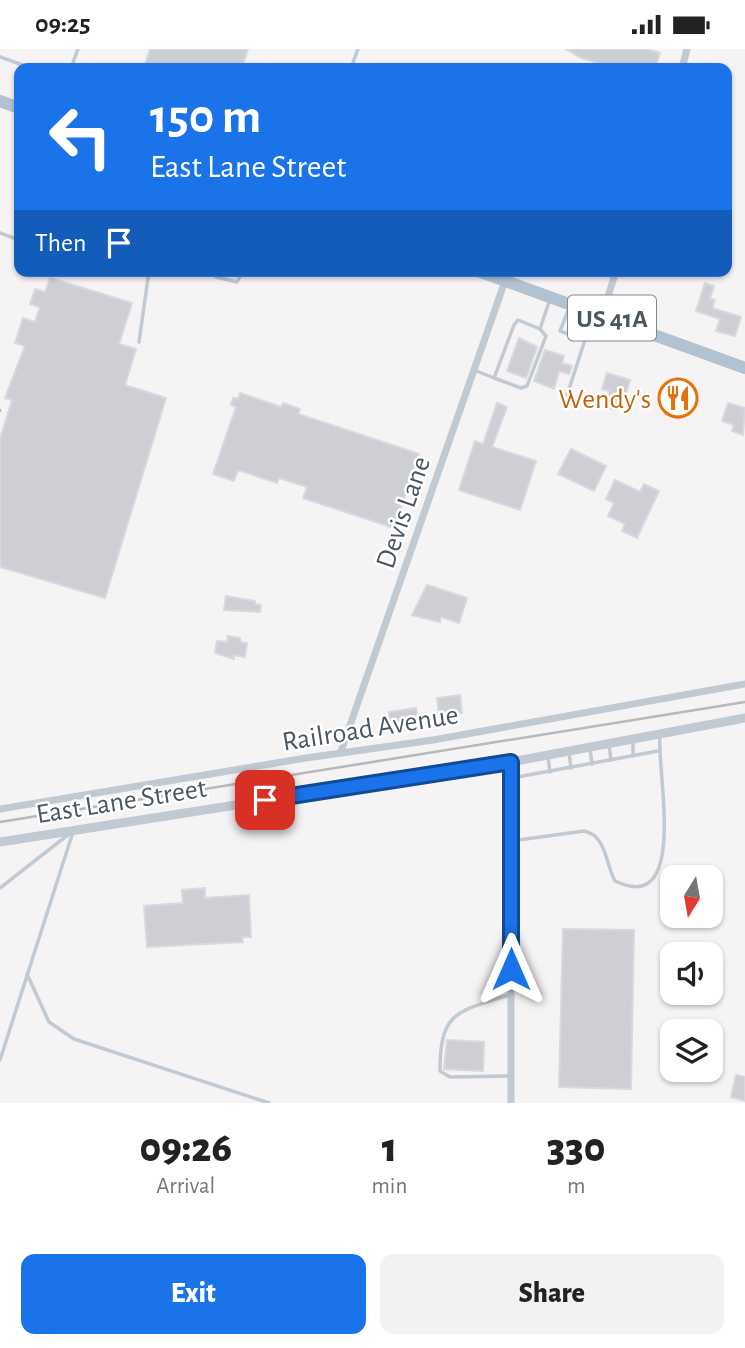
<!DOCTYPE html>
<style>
:root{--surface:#fff;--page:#f2f2f2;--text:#222;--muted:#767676;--accent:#1a73e8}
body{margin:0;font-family:"Alegreya Sans",sans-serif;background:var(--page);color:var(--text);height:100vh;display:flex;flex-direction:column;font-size:26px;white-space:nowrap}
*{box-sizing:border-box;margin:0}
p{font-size:23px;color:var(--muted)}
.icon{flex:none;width:38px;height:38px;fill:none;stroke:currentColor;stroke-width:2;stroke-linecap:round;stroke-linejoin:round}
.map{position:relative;height:1054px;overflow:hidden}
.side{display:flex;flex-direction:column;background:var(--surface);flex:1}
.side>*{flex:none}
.hud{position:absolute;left:14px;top:14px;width:718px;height:214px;border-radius:14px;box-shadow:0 2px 5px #0004;background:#1a73e8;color:#fff;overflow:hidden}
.needle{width:46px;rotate:191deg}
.buttons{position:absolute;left:660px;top:816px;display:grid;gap:14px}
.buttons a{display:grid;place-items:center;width:63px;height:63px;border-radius:14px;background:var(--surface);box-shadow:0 2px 5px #0004;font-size:35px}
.pin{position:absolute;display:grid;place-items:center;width:60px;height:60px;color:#fff;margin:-30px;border-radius:14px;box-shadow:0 4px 10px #0006}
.me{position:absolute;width:77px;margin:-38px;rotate:0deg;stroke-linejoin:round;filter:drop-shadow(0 0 5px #0008)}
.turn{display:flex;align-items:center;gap:24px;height:147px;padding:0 21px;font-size:32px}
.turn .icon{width:91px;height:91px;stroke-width:2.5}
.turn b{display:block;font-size:49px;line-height:60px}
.then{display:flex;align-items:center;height:66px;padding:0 21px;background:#0003;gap:14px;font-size:26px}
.eta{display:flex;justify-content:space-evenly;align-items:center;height:119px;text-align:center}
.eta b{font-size:42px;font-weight:800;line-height:49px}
.cta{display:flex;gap:14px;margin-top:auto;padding:14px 21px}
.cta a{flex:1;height:80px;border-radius:14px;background:var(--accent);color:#fff;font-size:28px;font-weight:800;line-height:80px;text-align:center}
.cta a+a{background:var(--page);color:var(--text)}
.status{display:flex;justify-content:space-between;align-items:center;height:49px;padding:0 35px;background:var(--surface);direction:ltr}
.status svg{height:19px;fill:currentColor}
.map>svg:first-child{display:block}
.building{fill:#cdcfd5;stroke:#d7d9de;stroke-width:2}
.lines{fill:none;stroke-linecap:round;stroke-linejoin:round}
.service{stroke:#c1cad2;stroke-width:3.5}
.minor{stroke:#c1cad2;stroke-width:7}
.tertiary{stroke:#c1cad2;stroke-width:9}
.primary{stroke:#b3c2d1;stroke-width:12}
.rail{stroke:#b5b8bd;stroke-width:2.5}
.route-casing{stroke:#114b97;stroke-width:18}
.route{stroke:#1a73e8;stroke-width:12}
.labels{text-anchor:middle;stroke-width:5;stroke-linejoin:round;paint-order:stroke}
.shield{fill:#fff;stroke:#808990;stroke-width:2}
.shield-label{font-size:26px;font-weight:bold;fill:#4a5661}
.food-label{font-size:28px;fill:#c56008;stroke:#fff;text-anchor:end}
.street-label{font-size:28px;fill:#4a5661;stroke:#fff}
</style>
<div class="status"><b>09:25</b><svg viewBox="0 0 49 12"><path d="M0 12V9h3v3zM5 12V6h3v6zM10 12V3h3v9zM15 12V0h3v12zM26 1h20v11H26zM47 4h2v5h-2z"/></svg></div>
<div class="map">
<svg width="745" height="1054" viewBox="0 0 745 1054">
<rect width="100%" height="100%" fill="#f5f3f3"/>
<g class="building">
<polygon points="150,0 248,0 242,19 144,19"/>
<polygon points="566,0 646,0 660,4 655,19 617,19 581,9"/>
<polygon points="50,229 132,254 119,295 136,300 125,336 166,349 105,549 0,518 0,390 12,351 5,349 25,297 15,294 23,269 35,273 40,258 30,255 35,240 45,243"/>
<polygon points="705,234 714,237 710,250 715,251 712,259 741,268 735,287 716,282 720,270 696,262"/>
<polygon points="519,289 537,298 526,329 507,322"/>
<polygon points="545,301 564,307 562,314 572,317 569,325 559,322 554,340 534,332"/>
<polygon points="607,324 630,331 625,348 619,347 615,361 604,358 609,342 602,340"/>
<polygon points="677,329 691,334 679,370 665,365"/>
<polygon points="240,344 281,358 283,354 300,360 298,365 419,405 394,479 303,449 307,438 279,429 277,434 238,421 234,432 213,425 236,358 231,356 233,349 238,350"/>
<polygon points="497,354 507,358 492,398 536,412 520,461 459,441 475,392 483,395"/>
<polygon points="728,354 745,359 743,386 732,382 734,376 722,372"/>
<polygon points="571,400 606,417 594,442 558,425"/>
<polygon points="615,431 640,443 644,435 659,442 637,489 622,482 625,475 608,467 614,454 606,450"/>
<polygon points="427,536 467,549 459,574 441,568 440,573 412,566"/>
<polygon points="226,547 255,552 255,555 261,556 260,563 224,561"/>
<polygon points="228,587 240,589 240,593 247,594 245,608 234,606 234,610 215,604 217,592 227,593"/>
<polygon points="460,646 462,664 439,667 437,649"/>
<polygon points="416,659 418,672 390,676 389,663"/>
<polygon points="205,839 205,849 249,846 251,888 242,888 243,893 147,898 144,857 183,854 182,841"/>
<polygon points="563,880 634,881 631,1040 559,1038"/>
<polygon points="447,991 484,993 483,1022 444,1020"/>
<polygon points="736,1026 745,1028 745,1052 731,1048"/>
</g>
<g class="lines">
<g class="service">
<polyline points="0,8 31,19"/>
<polyline points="71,19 78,0"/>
<polyline points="351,19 358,0"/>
<polyline points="0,184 19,191"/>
<polyline points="212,222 216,228 237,233 243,222"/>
<polyline points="577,288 585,263"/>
<polyline points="139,293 149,222"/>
<polyline points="474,321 494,329 514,276 518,271 540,280 550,250"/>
<polyline points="494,329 521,339 527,337 546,287 540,280"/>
<polyline points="566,349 585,291 560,282 569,259"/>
<polyline points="633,692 633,707"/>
<polyline points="609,696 611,711"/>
<polyline points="590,700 592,715"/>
<polyline points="569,703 571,719"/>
<polyline points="548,708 550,723"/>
<polyline points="512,729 658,702"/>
<path d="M511,792l73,-10c23,5 21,32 31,50 75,36 41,-111 45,-147"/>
<polyline points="0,839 69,785"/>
<polyline points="27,925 49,973 74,990 269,1054"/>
<path d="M509,946c-52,17 -69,16 -69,76l10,6 61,-1"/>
<polyline points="0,1011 73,783"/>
</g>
<g class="minor">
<polyline points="682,19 687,0"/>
<polyline points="602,266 616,222"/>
<polyline points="346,703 341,702 505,232"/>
<polyline points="511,713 511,1054"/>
<polyline points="0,760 306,709 433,691 745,635"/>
</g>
<polyline class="tertiary" points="0,793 511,713 745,669"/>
<g class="primary">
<polyline points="0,52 19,59"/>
<polyline points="478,222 745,319"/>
</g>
<g class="rail">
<polyline points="0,362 0,361"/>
<polyline points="0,773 745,653"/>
</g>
</g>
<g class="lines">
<defs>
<polyline id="route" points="265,751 511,713 511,920"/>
</defs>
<use href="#route" class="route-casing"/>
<use href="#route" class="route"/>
</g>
<defs>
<symbol id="restaurant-ring" viewBox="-11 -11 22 22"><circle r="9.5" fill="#fff" stroke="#e8710a" stroke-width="1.5"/><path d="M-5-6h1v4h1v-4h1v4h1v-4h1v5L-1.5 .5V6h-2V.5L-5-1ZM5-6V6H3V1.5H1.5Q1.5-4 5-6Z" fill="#e8710a"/></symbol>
</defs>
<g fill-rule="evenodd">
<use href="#restaurant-ring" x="656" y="327" width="44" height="44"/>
</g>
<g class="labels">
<rect class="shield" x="568" y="246.5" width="88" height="45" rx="5"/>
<g class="shield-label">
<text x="612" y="278">US 41A</text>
</g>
<g class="food-label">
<text x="651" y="359">Wendy's</text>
</g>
<g class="street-label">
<text transform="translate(402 463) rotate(-71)" y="10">Devis Lane</text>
<text transform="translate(370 678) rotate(-9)" y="10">Railroad Avenue</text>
<text transform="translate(121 751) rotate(-9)" y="10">East Lane Street</text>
</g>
</g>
</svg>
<div class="buttons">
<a><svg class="needle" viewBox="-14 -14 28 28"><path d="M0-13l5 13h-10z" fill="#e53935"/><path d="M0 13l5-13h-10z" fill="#767676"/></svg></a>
<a><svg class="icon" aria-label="sound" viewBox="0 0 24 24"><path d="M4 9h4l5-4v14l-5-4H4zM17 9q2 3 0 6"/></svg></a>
<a><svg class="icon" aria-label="layers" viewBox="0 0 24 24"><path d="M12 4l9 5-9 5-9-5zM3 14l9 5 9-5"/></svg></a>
</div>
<div class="pin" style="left:265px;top:751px;background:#d93025"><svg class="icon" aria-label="arrive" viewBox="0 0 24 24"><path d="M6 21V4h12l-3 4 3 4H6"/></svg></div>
<svg class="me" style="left:511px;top:920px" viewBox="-20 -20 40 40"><path d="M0-17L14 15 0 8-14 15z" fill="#1a73e8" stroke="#fff" stroke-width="4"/></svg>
<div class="hud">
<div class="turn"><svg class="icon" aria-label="left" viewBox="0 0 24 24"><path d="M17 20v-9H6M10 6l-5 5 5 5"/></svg><div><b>150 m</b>East Lane Street</div></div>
<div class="then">Then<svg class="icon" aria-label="arrive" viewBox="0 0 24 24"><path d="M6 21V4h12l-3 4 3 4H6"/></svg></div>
</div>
</div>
<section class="side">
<div class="eta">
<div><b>09:26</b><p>Arrival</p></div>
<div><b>1</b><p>min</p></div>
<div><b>330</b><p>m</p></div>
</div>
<div class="cta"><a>Exit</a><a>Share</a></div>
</section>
